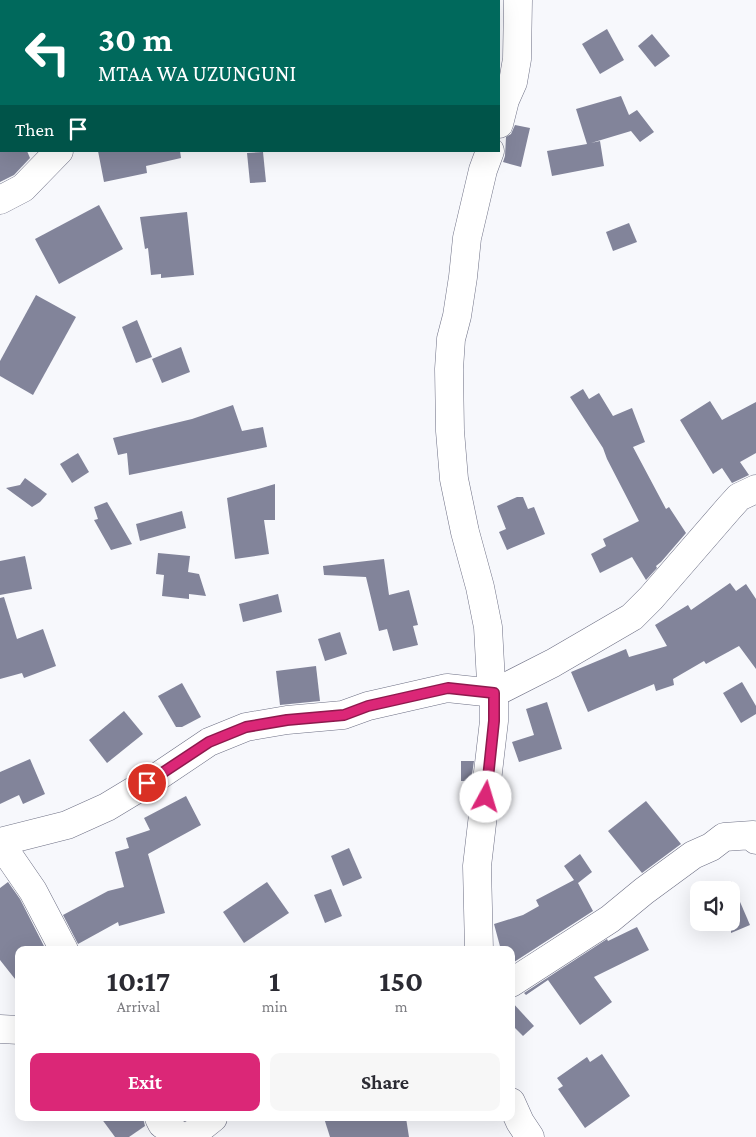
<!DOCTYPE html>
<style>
:root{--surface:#fff;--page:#f7f7f7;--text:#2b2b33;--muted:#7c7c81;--accent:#db2777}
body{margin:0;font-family:"Crimson Pro",serif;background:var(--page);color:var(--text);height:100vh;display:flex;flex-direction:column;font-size:19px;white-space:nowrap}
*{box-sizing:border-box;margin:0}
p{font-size:16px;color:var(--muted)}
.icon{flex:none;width:28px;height:28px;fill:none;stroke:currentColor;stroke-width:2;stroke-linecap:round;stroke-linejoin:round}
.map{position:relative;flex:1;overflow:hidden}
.drawer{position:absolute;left:15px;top:946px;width:500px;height:175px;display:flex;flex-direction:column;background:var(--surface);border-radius:10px;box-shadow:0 5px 20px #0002}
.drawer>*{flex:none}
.top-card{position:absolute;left:0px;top:0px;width:500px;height:152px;box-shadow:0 5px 20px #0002;background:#00695c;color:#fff;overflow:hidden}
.tools{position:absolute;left:690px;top:881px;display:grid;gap:10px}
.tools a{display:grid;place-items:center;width:50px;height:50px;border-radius:10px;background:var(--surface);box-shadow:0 5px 20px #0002;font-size:25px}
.pin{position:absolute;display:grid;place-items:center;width:42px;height:42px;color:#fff;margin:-21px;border:2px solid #fff;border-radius:50%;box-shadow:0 1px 5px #0007}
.me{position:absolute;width:55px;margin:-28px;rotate:6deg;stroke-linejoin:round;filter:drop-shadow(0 0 4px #0008)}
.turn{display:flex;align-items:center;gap:18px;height:105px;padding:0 15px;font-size:22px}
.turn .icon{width:65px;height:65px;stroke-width:2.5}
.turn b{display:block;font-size:35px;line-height:42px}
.then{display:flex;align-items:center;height:48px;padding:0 15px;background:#0003;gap:10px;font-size:19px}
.eta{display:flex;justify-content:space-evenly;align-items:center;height:85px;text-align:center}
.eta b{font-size:30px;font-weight:700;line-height:35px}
.button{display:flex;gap:10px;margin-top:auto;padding:10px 15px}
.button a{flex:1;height:58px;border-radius:10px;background:var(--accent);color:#fff;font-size:20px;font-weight:700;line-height:58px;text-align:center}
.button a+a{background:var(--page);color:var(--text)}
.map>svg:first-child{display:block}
.building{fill:#82849a}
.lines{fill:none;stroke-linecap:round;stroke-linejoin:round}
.minor-casing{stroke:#6d6f84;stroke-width:29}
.minor{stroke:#fff;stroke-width:28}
.route-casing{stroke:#8e194d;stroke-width:12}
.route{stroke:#db2777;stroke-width:9}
</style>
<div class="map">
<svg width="756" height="1137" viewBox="0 0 756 1137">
<rect width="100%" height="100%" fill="#f7f8fc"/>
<g class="building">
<polygon points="607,29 624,60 600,74 582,44"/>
<polygon points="652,34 670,56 655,67 638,46"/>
<polygon points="621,96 629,115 637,110 654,132 640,142 631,131 591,143 600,141 604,166 552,176 547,151 587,144 576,109"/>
<polygon points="515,125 530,128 521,167 503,162 505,156 506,137 511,134"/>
<polygon points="0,151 27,151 30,158 14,175 0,182"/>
<polygon points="98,151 180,151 181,158 146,166 147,173 104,182"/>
<polygon points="263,152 266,182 250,183 247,153"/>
<polygon points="99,205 123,249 59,284 35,239"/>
<polygon points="187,212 194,275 161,278 161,274 151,275 148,248 145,249 140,217"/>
<polygon points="629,223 637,242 613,251 606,232"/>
<polygon points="36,295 76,317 33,395 0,376 0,361"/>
<polygon points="137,320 152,357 136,363 122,327"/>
<polygon points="181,347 190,372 162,383 152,359"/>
<polygon points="583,389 589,399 599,393 613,416 632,408 645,442 633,447 666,509 669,507 686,533 661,562 656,566 657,568 646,580 632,557 600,573 591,554 606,546 603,539 639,521 607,459 603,448 570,397"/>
<polygon points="710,401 722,420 756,402 756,453 740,462 749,475 732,483 722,468 713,474 680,420"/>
<polygon points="233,405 242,431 263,427 267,447 129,475 127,453 118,455 113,438 192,419"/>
<polygon points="78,453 89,472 72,483 60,464"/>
<polygon points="25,478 47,494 40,502 32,507 6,488 20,485"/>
<polygon points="275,484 275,520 264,520 269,554 235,559 227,498"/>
<polygon points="517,497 523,497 528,509 534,507 545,534 507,550 499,532 506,529 497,506"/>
<polygon points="107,502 132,544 111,550 94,520 98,519 94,507"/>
<polygon points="182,511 186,528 140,541 136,524"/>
<polygon points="158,553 190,556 188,572 199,574 206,596 189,594 189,599 162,596 164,575 156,574"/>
<polygon points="25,556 32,589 0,595 0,561"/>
<polygon points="384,559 389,595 409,590 418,625 413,626 418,645 393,651 387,629 379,631 366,577 324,575 323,566"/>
<polygon points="730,583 736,591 746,584 756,599 756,669 739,646 706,664 704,661 673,679 674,685 656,691 654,684 588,712 571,672 626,649 629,657 667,646 655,625 688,605 691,610"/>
<polygon points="278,594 282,612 243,622 239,604"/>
<polygon points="4,597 17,639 43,629 56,666 24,678 22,673 0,679 0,598"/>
<polygon points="340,632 347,654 325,661 318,639"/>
<polygon points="316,666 320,701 280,705 276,671"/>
<polygon points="742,682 756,706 756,714 741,723 723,693"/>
<polygon points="182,683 201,717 182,727 176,727 158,696"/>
<polygon points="547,702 562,749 519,762 512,742 534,735 526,709"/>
<polygon points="124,711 143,734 107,763 89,740"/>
<polygon points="30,759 45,794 23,804 19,795 0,804 0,772"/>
<polygon points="461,761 474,761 471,781 461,781"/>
<polygon points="186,796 201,825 148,854 165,913 119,926 118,922 78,944 63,915 108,891 124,887 115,852 129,848 126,838 150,830 144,818"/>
<polygon points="646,801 681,844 642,873 608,831"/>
<polygon points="349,848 362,878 343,886 331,856"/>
<polygon points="580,854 592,872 578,883 593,911 511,964 511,950 501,950 494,924 523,915 539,906 536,900 574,880 564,866"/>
<polygon points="731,881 750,925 731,933"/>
<polygon points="8,882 20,899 46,950 19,950 19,984 0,960 0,888"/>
<polygon points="267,882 289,913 244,943 223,912"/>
<polygon points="331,889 342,916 325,923 314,895"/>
<polygon points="637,927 649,950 594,977 612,1002 580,1025 548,980 526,995 524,993 607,939 608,941"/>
<polygon points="511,1001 534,1026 523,1036 511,1024"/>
<polygon points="602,1054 630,1096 585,1128 558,1089 563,1086 557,1078 587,1057 590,1062"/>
<polygon points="101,1118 143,1118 145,1126 129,1137 115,1137"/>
<polygon points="324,1118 406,1118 409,1137 330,1137"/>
</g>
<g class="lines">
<defs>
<g id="minor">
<polyline points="134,0 134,1"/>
<polyline points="499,124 505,100 513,82 517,59 518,0"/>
<polyline points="0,200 23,188 59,151"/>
<polyline points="0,842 67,825 107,807 160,775 209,742 246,727 287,720 343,715 368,706 447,688 494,693 553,663 632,617 651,598 729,508 739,497 756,489"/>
<polyline points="0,843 33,891 64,950"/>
<polyline points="479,950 477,866 494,721 494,693 491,682 488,627 480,587 465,532 454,479 450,431 449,369 451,339 457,316 463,277 467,238 483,170 490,151"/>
<polyline points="511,983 610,919 644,891 693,855 711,847 724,837 753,835 756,840"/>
<polyline points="0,1029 19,1030"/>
<polyline points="511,1102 520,1122 530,1137"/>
<polyline points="159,1118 162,1124 182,1137"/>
<polyline points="189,1137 213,1118"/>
</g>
</defs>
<use href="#minor" class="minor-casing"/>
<use href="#minor" class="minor"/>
</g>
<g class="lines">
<defs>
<polyline id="route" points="147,783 209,742 246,727 287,720 344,715 368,706 448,688 494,693 494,721 486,797"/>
</defs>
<use href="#route" class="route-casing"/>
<use href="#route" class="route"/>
</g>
</svg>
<div class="tools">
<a><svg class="icon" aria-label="sound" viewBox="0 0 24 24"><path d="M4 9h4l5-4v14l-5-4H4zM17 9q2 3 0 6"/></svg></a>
</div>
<div class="pin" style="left:147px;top:783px;background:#d93025"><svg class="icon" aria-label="arrive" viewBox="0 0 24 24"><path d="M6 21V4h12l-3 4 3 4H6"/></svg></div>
<svg class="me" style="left:486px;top:797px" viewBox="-20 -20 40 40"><circle r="19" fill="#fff"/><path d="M0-13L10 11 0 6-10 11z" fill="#db2777"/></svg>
<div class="top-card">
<div class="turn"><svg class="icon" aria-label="left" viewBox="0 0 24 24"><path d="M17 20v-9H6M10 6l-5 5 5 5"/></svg><div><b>30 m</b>MTAA WA UZUNGUNI</div></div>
<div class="then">Then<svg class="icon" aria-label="arrive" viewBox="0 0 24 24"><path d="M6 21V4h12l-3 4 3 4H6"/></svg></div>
</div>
<section class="drawer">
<div class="eta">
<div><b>10:17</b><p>Arrival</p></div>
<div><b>1</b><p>min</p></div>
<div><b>150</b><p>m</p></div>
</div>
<div class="button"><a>Exit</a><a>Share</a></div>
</section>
</div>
